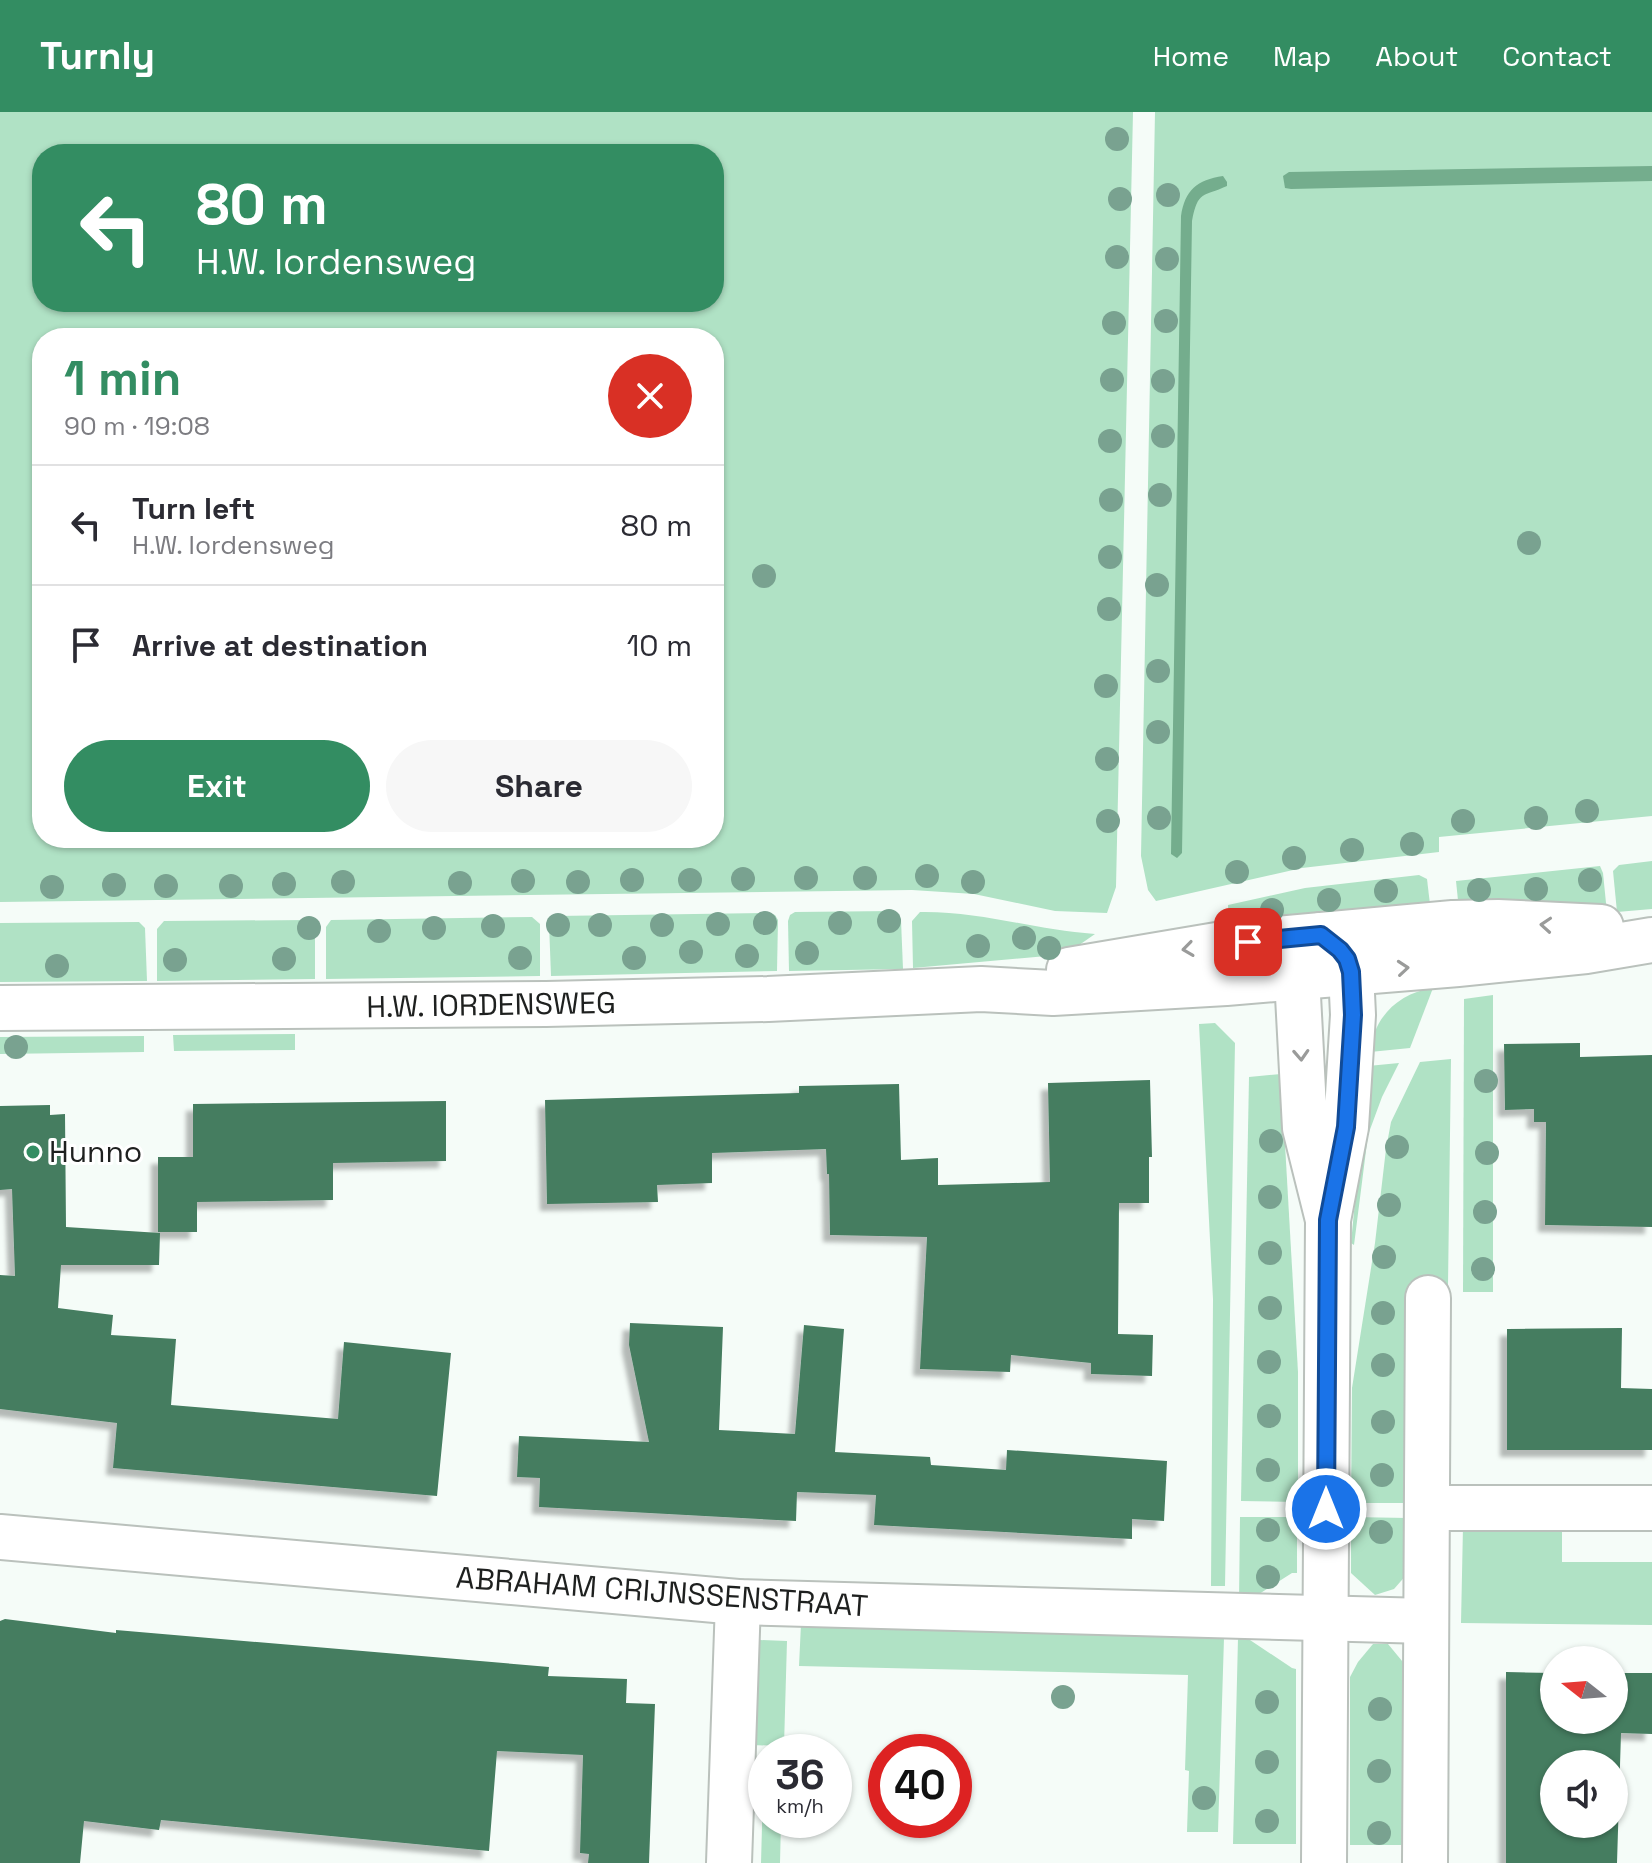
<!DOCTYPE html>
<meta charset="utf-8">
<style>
:root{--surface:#fff;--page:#f7f7f7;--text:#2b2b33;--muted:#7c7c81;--line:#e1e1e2;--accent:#338d62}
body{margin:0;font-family:"Space Grotesk",sans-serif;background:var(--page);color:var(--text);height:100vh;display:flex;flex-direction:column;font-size:30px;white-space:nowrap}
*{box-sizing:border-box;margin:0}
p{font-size:26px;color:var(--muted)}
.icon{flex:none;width:44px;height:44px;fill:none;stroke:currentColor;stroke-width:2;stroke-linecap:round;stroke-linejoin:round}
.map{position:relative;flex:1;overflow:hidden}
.drawer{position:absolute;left:32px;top:216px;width:692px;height:520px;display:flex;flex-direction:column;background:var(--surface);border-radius:32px;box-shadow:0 2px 6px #0004}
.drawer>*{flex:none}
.top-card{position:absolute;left:32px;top:32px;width:692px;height:168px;border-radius:32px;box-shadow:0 2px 6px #0004;background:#338d62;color:#fff;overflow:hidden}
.needle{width:52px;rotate:287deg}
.buttons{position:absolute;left:1540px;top:1534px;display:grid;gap:16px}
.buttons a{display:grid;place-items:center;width:88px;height:88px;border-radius:50%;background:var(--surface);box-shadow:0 2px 6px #0004;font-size:40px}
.speed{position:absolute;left:748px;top:1622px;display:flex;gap:16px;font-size:40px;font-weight:700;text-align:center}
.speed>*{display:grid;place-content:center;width:104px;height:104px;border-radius:50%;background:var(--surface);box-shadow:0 2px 6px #0004;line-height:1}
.speed small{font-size:20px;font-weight:400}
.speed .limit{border:12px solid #d22;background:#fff;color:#111}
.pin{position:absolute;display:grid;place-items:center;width:68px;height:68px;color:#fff;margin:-34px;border-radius:16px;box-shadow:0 4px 12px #0006}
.me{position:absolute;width:88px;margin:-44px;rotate:0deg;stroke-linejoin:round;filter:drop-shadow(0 0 6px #0008)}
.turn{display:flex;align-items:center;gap:28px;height:168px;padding:0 32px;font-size:36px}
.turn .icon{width:104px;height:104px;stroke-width:2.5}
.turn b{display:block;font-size:56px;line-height:68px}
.round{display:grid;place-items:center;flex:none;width:84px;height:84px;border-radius:42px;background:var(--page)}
.head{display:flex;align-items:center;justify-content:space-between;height:136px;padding:0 32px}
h1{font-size:48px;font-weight:700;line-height:60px;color:var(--accent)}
.primary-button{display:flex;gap:16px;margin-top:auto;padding:16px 32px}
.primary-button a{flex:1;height:92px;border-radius:48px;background:var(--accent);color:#fff;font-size:32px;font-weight:700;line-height:92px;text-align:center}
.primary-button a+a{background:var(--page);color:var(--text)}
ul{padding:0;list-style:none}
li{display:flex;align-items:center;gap:24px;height:120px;padding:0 32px;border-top:2px solid var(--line)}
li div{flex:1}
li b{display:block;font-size:30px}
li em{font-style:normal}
header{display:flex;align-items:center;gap:48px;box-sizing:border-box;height:112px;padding:0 40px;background:var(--accent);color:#fff}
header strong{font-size:38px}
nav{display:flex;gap:44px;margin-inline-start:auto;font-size:28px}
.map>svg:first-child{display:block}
.green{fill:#b0e2c5;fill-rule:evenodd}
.water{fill:#74ad8d}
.building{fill:#457d60;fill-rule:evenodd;filter:url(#shadow)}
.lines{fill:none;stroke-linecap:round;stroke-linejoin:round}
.minor-casing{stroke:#bac1bc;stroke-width:48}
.tertiary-casing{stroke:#bac1bc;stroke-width:48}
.secondary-casing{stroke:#bac1bc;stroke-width:48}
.minor{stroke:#fff;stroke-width:44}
.tertiary{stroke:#fff;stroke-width:44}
.secondary{stroke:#fff;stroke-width:44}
.tree{fill:#79a290}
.oneway{stroke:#9a9b9a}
.route-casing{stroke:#114b97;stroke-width:20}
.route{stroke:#1a73e8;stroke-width:14}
.poi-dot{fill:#338d62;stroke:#fff;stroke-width:3}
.labels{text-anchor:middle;stroke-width:6;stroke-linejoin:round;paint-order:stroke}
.street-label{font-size:30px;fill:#1e201f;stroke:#fff}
.poi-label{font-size:30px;fill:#1e201f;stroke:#fff;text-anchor:start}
</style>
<header>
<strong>Turnly</strong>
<nav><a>Home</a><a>Map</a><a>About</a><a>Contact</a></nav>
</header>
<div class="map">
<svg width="1652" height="1751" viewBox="0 0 1652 1751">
<defs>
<filter id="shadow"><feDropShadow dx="-7" dy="7" stdDeviation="2" flood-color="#0004"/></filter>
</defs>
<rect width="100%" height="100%" fill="#f5fcf8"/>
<g class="green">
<path d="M0,0h1133l-17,775 -9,26 -52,-2 -81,-17 -62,-4 -912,12zM714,42v148h-672v-148zM42,226h672v500h-672z"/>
<polygon points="1155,0 1652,0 1652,704 1439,725 1439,740 1302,756 1156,789 1148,778 1141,744"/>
<polygon points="1652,749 1652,797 1617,800 1613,759 1619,753"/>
<polygon points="1600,754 1603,761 1607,801 1459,798 1456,769"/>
<polygon points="1419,763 1427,767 1431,801 1229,819 1228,793 1305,776"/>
<polygon points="893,799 899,802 901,808 903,857 789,859 788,809 790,803 795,800"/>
<path d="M920,800c62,-1 114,18 175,22l-23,16 -14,5 -145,13 -1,-47z"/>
<polygon points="769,801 775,803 778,808 777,859 551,864 549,811 556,804"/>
<polygon points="532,805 540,812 540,864 326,867 326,815 331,808"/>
<polygon points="308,808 315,815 315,867 157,869 157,817 164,809"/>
<polygon points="139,810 145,816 147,869 0,870 0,811"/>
<path d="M1433,876l-23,60 -40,4c4,-36 29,-59 63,-64z"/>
<polygon points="1493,883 1493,1180 1463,1180 1464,887"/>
<polygon points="1215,911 1235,931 1225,1474 1211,1474 1213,1187 1199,912"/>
<polygon points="295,922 295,938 174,939 173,923"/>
<polygon points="144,924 144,940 0,942 0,925"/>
<polygon points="1451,947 1448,1173 1410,1170 1408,1391 1351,1391 1352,1276 1375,1131 1386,1037 1391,1010 1420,950"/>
<polygon points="1399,951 1382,985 1368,1023 1354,1133 1351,1131 1368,954"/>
<polygon points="1281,962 1298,1260 1298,1390 1241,1389 1249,965"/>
<polygon points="1240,1405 1297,1405 1297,1461 1292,1461 1248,1489 1239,1489"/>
<polygon points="1351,1405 1408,1406 1408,1461 1394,1477 1375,1483 1351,1461"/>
<polygon points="1463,1414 1562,1415 1562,1450 1652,1450 1652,1513 1461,1511"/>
<polygon points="801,1512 1224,1526 1218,1720 1187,1720 1189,1659 1185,1658 1188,1563 799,1554"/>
<polygon points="1238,1526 1247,1526 1292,1556 1296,1557 1296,1732 1233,1732"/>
<polygon points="760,1528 787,1529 784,1634 751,1633 757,1534"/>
<polygon points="1373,1532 1388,1532 1407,1555 1406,1733 1350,1733 1350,1565 1358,1550"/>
<polygon points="751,1647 766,1648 766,1708 781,1708 780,1751 761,1751 763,1677 751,1661"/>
</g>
<g class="water">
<polygon points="1652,54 1652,69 1291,77 1285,76 1283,64 1289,60"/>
<path d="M1223,64l4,6v4c-24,11 -29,4 -35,35l-10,632 -5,5 -6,-4 10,-638c4,-26 16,-36 42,-40z"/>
</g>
<g class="building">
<polygon points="1580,931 1580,945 1652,943 1652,1115 1545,1113 1546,1010 1534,1010 1534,997 1505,998 1504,932"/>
<polygon points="1150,968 1152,1045 1149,1045 1149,1091 1119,1091 1118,1222 1153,1223 1152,1264 1091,1262 1091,1251 1011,1243 1010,1260 920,1257 927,1125 830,1123 829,1062 827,1062 826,1037 712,1041 712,1071 657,1073 658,1090 547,1092 545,988 799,981 799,974 899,972 901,1048 938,1046 938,1073 1050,1070 1048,971"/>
<polygon points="446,989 446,1049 333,1051 333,1088 197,1090 197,1120 158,1120 158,1045 193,1045 193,992"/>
<polygon points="50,993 50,1003 65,1002 66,1115 160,1121 159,1153 61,1153 58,1196 113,1203 111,1223 176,1227 171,1293 338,1307 344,1230 451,1241 437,1384 113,1356 117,1311 0,1297 0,1163 15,1164 12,1077 0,1078 0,994"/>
<polygon points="630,1211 723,1215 719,1318 795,1322 804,1213 844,1217 835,1340 930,1345 931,1353 1006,1358 1007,1338 1167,1349 1164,1409 1132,1407 1132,1427 874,1413 876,1383 797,1380 796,1409 539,1395 540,1366 517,1365 519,1324 649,1330 629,1233"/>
<polygon points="1622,1216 1621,1276 1652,1277 1652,1338 1507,1338 1507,1217"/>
<polygon points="5,1507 116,1521 116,1518 549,1555 548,1564 627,1567 626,1591 655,1592 649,1751 588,1751 589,1742 580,1741 583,1643 497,1639 489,1739 161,1708 159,1718 84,1709 80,1751 0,1751 0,1509"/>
<path d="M1506,1560l48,1v47h60v-47h38v61l-31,-1 -4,130h-111zM1554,1652h60v60h-60z"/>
</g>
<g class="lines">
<defs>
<g id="minor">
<polyline points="1427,1396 1652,1396"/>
<polyline points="0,1425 738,1490 1426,1509"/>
<polyline points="729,1751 738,1490"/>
<polyline points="1425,1751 1428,1186"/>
</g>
<polyline id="tertiary" points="1324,1751 1328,1108 1346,1015 1353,903 1351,860 1347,847 1331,829 1321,823 1305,841 1297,865 1305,1016 1328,1108"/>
<g id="secondary">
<polyline points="1069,858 1223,832 1453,811 1498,810 1601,815"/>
<polyline points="0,896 546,892 768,887 981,877 1053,881 1226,871 1458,852 1586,839 1652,828"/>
</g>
</defs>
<use href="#minor" class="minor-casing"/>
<use href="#tertiary" class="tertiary-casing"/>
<use href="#secondary" class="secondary-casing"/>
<use href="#minor" class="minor"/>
<use href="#tertiary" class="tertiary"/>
<use href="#secondary" class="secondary"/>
</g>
<g class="tree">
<circle cx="1117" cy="27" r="12"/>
<circle cx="1168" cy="83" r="12"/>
<circle cx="1120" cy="87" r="12"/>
<circle cx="1117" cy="145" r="12"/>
<circle cx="1167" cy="147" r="12"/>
<circle cx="1166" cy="209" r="12"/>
<circle cx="1114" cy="211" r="12"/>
<circle cx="1112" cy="268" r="12"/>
<circle cx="1163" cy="269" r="12"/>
<circle cx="1163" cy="324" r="12"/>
<circle cx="1110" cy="329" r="12"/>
<circle cx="1160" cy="383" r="12"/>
<circle cx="1111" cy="388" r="12"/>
<circle cx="1529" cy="431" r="12"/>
<circle cx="1110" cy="445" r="12"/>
<circle cx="764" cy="464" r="12"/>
<circle cx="1157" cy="473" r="12"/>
<circle cx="1109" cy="497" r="12"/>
<circle cx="1158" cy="559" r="12"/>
<circle cx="1106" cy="574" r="12"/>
<circle cx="1158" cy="620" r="12"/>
<circle cx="1107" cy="647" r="12"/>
<circle cx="1587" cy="699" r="12"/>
<circle cx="1159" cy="706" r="12"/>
<circle cx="1536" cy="706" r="12"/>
<circle cx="1108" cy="709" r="12"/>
<circle cx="1463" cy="709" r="12"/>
<circle cx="1412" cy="732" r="12"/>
<circle cx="1352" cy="738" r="12"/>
<circle cx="1294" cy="746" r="12"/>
<circle cx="1237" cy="760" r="12"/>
<circle cx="927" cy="764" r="12"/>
<circle cx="806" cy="766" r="12"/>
<circle cx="865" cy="766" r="12"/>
<circle cx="743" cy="767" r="12"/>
<circle cx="632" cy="768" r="12"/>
<circle cx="690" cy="768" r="12"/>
<circle cx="1590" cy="768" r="12"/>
<circle cx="523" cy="769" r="12"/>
<circle cx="343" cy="770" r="12"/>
<circle cx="578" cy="770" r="12"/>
<circle cx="973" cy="770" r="12"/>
<circle cx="460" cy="771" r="12"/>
<circle cx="284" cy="772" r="12"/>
<circle cx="114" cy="773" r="12"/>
<circle cx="166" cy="774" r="12"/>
<circle cx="231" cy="774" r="12"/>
<circle cx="52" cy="775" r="12"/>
<circle cx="1536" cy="777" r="12"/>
<circle cx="1479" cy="778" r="12"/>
<circle cx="1386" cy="779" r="12"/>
<circle cx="1329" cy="788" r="12"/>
<circle cx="1272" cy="798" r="12"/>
<circle cx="889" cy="809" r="12"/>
<circle cx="765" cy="811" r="12"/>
<circle cx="840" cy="811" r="12"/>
<circle cx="718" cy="812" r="12"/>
<circle cx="558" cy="813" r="12"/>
<circle cx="600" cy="813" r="12"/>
<circle cx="662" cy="813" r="12"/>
<circle cx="493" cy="814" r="12"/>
<circle cx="309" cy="816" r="12"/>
<circle cx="434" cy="816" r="12"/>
<circle cx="379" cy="819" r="12"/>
<circle cx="1024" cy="826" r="12"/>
<circle cx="978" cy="834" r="12"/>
<circle cx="1049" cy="836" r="12"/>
<circle cx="691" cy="840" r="12"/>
<circle cx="807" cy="841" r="12"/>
<circle cx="747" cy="844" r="12"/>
<circle cx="520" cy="846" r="12"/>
<circle cx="634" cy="846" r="12"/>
<circle cx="284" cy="847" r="12"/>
<circle cx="175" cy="848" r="12"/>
<circle cx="57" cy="854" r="12"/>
<circle cx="16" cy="935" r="12"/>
<circle cx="1486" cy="969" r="12"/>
<circle cx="1271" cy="1029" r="12"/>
<circle cx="1397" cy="1035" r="12"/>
<circle cx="1487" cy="1041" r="12"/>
<circle cx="1270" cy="1085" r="12"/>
<circle cx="1389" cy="1093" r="12"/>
<circle cx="1485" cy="1100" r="12"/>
<circle cx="1270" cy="1141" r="12"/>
<circle cx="1384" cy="1145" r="12"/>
<circle cx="1483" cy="1157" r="12"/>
<circle cx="1270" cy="1196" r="12"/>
<circle cx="1383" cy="1201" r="12"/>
<circle cx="1269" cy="1250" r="12"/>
<circle cx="1383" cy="1253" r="12"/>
<circle cx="1269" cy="1304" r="12"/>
<circle cx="1383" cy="1310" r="12"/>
<circle cx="1268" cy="1358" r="12"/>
<circle cx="1382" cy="1363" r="12"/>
<circle cx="1268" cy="1418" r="12"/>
<circle cx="1381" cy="1420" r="12"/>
<circle cx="1268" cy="1465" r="12"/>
<circle cx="1063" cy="1585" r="12"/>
<circle cx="1267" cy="1590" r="12"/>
<circle cx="1380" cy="1597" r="12"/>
<circle cx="1267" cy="1650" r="12"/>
<circle cx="1379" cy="1659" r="12"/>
<circle cx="1204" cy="1686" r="12"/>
<circle cx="1267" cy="1709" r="12"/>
<circle cx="1379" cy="1721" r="12"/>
</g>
<defs><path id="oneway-chevron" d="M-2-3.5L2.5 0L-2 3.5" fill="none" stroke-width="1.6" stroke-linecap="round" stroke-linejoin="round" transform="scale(2)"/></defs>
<g class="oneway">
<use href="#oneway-chevron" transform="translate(1546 813) rotate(-176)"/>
<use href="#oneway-chevron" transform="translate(1188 837) rotate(172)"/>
<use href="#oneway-chevron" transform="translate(1403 856) rotate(-5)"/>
<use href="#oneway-chevron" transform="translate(1301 943) rotate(87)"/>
</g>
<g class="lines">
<defs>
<polyline id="route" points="1248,830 1321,823 1340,838 1347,847 1351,860 1353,903 1346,1015 1328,1108 1326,1397"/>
</defs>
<use href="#route" class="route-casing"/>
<use href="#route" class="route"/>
</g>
<circle class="poi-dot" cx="33" cy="1040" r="8"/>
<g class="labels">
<g class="street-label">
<text transform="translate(491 893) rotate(-1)" y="10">H.W. IORDENSWEG</text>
<text transform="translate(662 1480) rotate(4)" y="10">ABRAHAM CRIJNSSENSTRAAT</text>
</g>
<g class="poi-label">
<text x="49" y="1050">Hunno</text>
</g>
</g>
</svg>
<div class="buttons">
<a><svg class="needle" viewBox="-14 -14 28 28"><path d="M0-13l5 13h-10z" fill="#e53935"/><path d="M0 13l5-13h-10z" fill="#7c7c81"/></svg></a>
<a><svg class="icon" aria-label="sound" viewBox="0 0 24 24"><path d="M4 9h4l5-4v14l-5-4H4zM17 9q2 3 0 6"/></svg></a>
</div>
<div class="speed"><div>36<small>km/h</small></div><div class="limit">40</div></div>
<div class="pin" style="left:1248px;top:830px;background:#d93025"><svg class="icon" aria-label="arrive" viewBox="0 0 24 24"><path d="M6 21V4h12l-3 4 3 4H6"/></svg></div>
<svg class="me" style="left:1326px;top:1397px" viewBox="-20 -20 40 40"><circle r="17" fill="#1a73e8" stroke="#fff" stroke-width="3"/><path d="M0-11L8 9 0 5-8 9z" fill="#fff"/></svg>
<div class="top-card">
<div class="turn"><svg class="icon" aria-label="left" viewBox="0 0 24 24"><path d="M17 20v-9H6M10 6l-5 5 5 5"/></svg><div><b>80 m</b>H.W. Iordensweg</div></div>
</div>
<section class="drawer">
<div class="head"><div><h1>1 min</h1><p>90 m · 19:08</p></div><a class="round" style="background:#d93025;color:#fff"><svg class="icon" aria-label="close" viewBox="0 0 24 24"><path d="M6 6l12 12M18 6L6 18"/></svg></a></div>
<ul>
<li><svg class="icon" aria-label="left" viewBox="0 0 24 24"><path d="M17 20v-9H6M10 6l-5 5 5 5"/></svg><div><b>Turn left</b><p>H.W. Iordensweg</p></div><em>80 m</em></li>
<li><svg class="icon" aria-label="arrive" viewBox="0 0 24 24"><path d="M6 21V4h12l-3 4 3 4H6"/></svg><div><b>Arrive at destination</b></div><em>10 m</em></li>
</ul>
<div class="primary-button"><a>Exit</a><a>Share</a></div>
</section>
</div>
